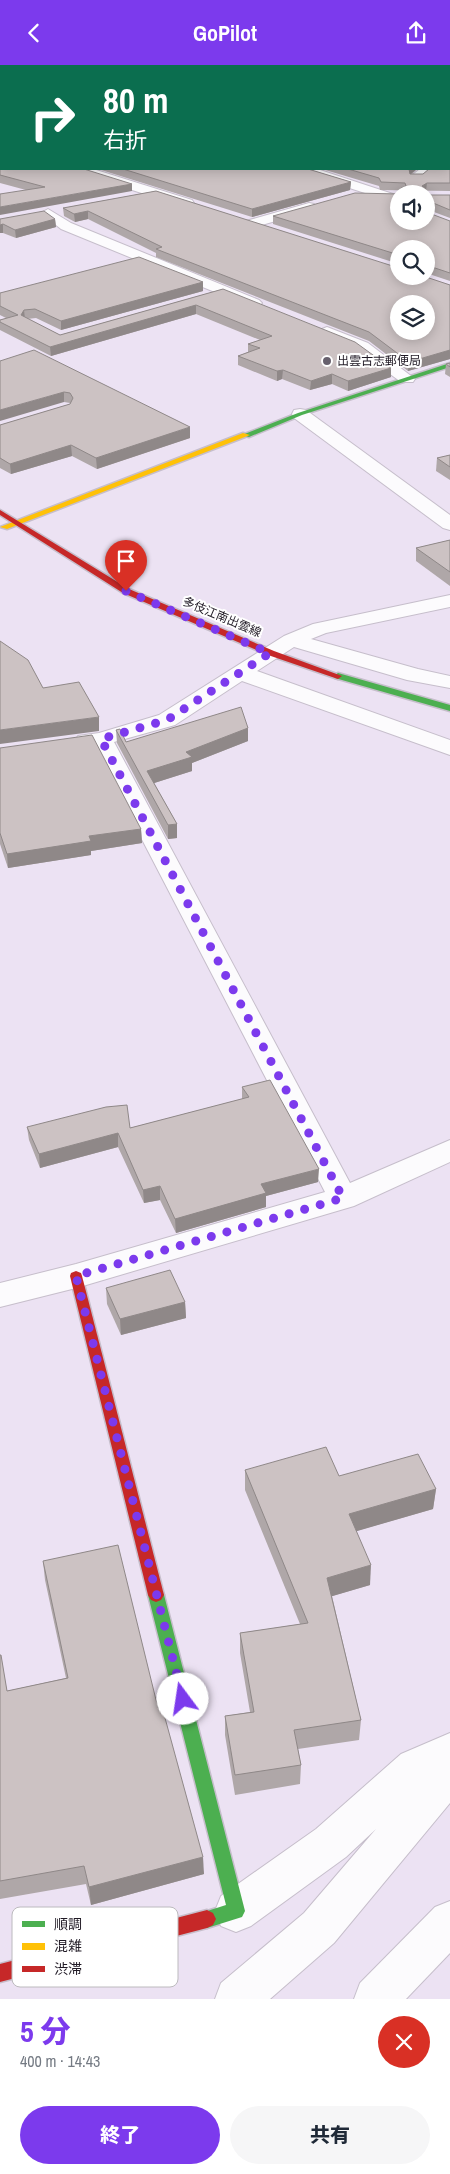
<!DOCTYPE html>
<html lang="ja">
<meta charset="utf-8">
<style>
:root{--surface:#fff;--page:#f6f6f7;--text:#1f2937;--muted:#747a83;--accent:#7c3aed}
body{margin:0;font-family:"Archivo Narrow","Noto Sans JP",sans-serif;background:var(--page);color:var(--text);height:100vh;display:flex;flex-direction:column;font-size:19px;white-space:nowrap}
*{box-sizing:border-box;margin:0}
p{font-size:16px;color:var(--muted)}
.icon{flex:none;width:28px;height:28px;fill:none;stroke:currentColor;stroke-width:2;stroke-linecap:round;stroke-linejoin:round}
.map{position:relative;height:1934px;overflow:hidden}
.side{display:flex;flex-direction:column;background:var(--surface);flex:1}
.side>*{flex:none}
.guide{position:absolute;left:0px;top:0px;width:450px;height:105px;box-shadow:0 2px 12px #0003;background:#0b6e4f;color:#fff;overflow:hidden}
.buttons{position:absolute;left:390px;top:120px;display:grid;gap:10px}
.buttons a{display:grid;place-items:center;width:45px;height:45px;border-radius:50%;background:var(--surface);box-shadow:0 2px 12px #0003;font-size:25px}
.pin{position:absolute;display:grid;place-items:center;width:42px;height:42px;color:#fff;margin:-51px -21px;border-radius:50% 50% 50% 0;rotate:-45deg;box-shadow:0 0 5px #0007}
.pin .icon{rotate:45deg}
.me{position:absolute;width:55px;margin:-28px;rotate:346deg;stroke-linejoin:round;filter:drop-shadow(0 0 4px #0008)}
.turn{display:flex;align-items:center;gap:18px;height:105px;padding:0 20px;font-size:22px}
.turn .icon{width:65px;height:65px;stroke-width:2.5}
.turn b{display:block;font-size:35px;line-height:42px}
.round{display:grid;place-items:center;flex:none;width:52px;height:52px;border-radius:26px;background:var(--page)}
.overview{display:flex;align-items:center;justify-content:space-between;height:85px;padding:0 20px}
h1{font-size:30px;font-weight:800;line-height:38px;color:var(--accent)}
.cta{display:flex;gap:10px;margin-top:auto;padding:10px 20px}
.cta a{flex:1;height:58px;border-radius:30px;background:var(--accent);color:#fff;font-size:20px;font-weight:800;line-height:58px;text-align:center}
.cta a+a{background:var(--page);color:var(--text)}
header{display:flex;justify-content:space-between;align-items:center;height:65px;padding:0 20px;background:var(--accent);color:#fff;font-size:22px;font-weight:800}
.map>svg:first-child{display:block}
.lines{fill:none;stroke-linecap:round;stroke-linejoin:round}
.street-casing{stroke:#c6becb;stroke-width:2}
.fast-casing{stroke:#c6becb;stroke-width:3}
.slow-casing{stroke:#c6becb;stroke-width:3}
.jam-casing{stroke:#c6becb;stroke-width:3}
.street{fill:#fcfbfd;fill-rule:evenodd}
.fast{fill:#4caf50;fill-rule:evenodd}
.slow{fill:#ffc107;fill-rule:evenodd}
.jam{fill:#c62828;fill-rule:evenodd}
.wall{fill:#afa7a8}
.shaded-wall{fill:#8f8888}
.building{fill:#ccc2c3;stroke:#8f8888;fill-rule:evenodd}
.route{stroke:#7c3aed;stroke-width:9;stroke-dasharray:0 16.2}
.poi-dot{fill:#67606d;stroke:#fff;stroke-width:2}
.labels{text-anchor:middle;stroke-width:4;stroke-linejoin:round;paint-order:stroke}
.far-poi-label{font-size:12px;fill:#201a25;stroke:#fff;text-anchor:start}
.far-street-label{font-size:12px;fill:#201a25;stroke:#fff}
.key{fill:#fff;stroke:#bcbabe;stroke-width:1}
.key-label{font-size:14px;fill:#201a25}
</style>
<header><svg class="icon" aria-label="back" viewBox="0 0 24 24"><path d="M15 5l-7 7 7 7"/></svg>GoPilot<svg class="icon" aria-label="share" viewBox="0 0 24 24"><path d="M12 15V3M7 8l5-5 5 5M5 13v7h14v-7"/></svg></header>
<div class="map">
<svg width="450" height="1934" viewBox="0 0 450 1934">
<rect width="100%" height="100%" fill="#ece2f3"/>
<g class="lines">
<defs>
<g id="street">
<rect x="278" y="0" width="10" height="1"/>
<polygon points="75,104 93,104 192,135 194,138 187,142 182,141 76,107"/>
<polygon points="299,104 317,104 399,131 399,139 300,107"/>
<polygon points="420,104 435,104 421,115 411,115 410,112"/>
<polygon points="309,138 314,139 316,142 314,145 251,163 244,159 246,156"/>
<polygon points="48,144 71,158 259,235 262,238 259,241 249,241 61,164 41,148"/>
<polygon points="327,262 368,278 415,314 413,317 401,317 356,284 322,270 319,267 322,264"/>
<polygon points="300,344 306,345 450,450 450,465 443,463 294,353 292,349 294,345"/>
<polygon points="450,530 450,542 326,568 311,574 418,604 450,611 450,623 407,615 294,582 257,606 450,675 450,690 242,616 175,660 114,677 350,1118 450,1075 450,1097 354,1141 76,1223 0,1242 0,1218 76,1199 325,1127 94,682 78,681 75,676 78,671 99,668 159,650 284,571 313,559"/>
<polygon points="450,1668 450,1738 334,1878 270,1934 215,1934 221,1918 304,1848 376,1764 346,1792 251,1861 236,1867 221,1861 215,1846 221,1831 316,1764 401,1689"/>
<polygon points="450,1836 450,1888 406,1934 354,1934 360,1918 435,1842"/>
</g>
<g id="fast">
<polygon points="450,298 450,302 302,350 249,372 242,370 298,348"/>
<polygon points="338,608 450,640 450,646 335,613 334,611"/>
<polygon points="156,1523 161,1525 164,1530 245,1846 242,1852 207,1863 201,1860 198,1854 201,1848 226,1840 148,1530 151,1525"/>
</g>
<polygon id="slow" points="243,368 250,370 7,464 0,462"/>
<g id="jam">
<polygon points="0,445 129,524 274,586 342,611 338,614 335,613 268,590 123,528 0,450"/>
<polygon points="76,1206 81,1208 82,1211 164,1530 161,1535 156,1537 151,1535 148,1530 70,1211 71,1208"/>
<polygon points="207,1845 213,1848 216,1854 213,1860 207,1863 0,1917 0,1899"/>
</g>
</defs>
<use href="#street" class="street-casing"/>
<use href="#fast" class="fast-casing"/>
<use href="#slow" class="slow-casing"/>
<use href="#jam" class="jam-casing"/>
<use href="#street" class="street"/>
<use href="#fast" class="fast"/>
<use href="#slow" class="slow"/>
<use href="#jam" class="jam"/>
</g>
<g class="wall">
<polygon points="0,75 1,104 132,119 132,126 26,125 0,118"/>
<polygon points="449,88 450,88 450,126 380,125 379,121 322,104 417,104 412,109 423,109 449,104"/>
<polygon points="98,104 308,104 351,117 350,125 252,152"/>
<polygon points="156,126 450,220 450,294 408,306 369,276 156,192 156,188 88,154 75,157 64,151 63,143"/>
<polygon points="426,129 427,130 450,130 450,153 426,144"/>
<polygon points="273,151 399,156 450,156 450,216 426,208 426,184 399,184 399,199 273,159"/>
<polygon points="0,154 55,154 56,162 16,173 3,168"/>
<polygon points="203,217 203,226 61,265 36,253 27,254 60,270 223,224 391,303 391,312 348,326 332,319 310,325 282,314 277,316 238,300 238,291 248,287 248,279 260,275 196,249 51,291 0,265 0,255 6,253 0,250 0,228"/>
<polygon points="0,296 190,373 97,404 72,391 11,409 0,403 0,360 70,339 70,338 64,337"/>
<polygon points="450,298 450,312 445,309 446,299"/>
<polygon points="450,390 450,415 436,406 437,393"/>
<polygon points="450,475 450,521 416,496 416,483"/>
<polygon points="248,663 248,676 192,698 192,706 154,718 177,759 177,773 168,774 117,678 116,665 126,677"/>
<polygon points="0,683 141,764 142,778 91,786 91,790 8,803 0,779"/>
<polygon points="242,1022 318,1117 266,1131 266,1142 176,1168 160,1135 144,1138 118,1082 40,1103 29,1075 27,1062 130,1063 242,1034"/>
<polygon points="106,1223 185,1237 186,1253 121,1270 107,1239"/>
<polygon points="245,1405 339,1411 436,1424 433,1444 356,1466 370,1520 332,1531 361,1655 359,1675 298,1684 301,1700 300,1719 235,1730 225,1670 225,1651 250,1647 240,1588 240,1568 300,1559 245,1425"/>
<polygon points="43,1496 158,1643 204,1809 91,1840 86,1819 0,1834 0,1590 7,1626 66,1613 45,1515"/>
</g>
<g class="shaded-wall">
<polygon points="1,64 1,72 0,72 0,65"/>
<polygon points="450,77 450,84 449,85 449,78"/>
<polygon points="409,104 417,104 408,111"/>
<polygon points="351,117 350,125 252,152 252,144"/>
<polygon points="427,118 426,126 422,129 422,121"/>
<polygon points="132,119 132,126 0,150 0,142"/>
<polygon points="88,146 88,154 75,157 74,149"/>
<polygon points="55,154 56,162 16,173 15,165"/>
<polygon points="3,159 3,168 0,168 0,160"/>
<polygon points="203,217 203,226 61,265 61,256"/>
<polygon points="196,240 196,249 51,291 50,282"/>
<polygon points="24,245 25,254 21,250"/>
<polygon points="450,285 450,294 408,306 409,297"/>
<polygon points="391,303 391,312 348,326 348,316"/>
<polygon points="283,305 282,314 277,316 277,306"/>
<polygon points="332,309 332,319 310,325 311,316"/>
<polygon points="64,327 64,337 0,356 0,345"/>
<polygon points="190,362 190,373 97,404 96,393"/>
<polygon points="71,380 72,391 11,409 10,399"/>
<polygon points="99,652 99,666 0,679 0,665"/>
<polygon points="248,663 248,676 192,698 192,706 148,720 147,706 186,687"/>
<polygon points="177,759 177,773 168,774 168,760"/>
<polygon points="141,764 142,778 91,786 91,790 8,803 7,789 89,771"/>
<polygon points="118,1068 118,1082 40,1103 39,1089"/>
<polygon points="319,1104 318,1117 266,1131 266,1142 176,1168 175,1154 261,1119"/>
<polygon points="160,1121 160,1135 144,1138 143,1125"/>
<polygon points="185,1237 186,1253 121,1270 120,1254"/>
<polygon points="436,1424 433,1444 347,1469 349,1449"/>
<polygon points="371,1500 370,1520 326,1533 327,1513"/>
<polygon points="203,1792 204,1809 91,1840 89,1822"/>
</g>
<g class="building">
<polygon points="0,0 105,0 107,1 1,1 1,64 0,65"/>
<polygon points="296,0 419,0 420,1 296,1"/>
<polygon points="450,20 450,32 449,35 449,21"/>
<polygon points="449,41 450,42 450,77 449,78"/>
<polygon points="1,74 1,104 84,104 132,119 0,142 0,129 45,122 0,110 0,75"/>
<polygon points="449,97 450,97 450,118 427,118 422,121 425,123 426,129 399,129 401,123 406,121 405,118 381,117 379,113 348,104 409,104 410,109 423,109 429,104 449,104"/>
<polygon points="123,104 308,104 351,117 252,144"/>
<path d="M156,126l243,77v8h24l27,9v65l-41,12 -40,-30 -213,-83 6,-2 -74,-36 -14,3 -11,-6zM399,239h27v27h-27z"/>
<polygon points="355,128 399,129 399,156 426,156 426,147 450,156 450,208 426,200 426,184 399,184 399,190 273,151"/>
<polygon points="426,129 427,130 450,130 450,145 426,135"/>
<polygon points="44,146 55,154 15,165 3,159 0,160 0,154"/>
<polygon points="139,192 203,217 61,256 35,244 24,245 21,250 60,270 223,224 355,277 391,303 348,316 332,309 311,316 283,305 277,306 238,291 260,283 248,279 272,271 196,240 50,282 0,257 0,255 18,250 0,241 0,228"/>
<polygon points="34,285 190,362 96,393 71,380 10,399 0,393 0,360 70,339 73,333 70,328 64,327 0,345 0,296"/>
<polygon points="450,298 450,302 446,299"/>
<polygon points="450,390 450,402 437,393"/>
<polygon points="450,475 450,507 416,483"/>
<polygon points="0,576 28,595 43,623 79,617 99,652 0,665"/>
<polygon points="241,642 248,663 186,687 192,692 147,706 177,759 168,760 116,665 120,664 126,677"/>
<polygon points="92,670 141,764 89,771 91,776 7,789 0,768 0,683"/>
<polygon points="270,1015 319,1104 261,1119 266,1128 175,1154 160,1121 143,1125 118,1068 39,1089 27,1062 106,1042 127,1040 130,1063 249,1032 242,1022"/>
<polygon points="170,1205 185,1237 120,1254 106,1223"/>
<polygon points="326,1382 339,1411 418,1389 436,1424 349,1449 371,1500 327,1513 361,1655 294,1665 301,1700 235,1710 225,1651 254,1647 240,1568 308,1558 245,1405"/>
<polygon points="118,1480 158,1643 162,1642 203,1792 89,1822 84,1801 0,1816 0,1590 1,1590 7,1626 68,1613 43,1496"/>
</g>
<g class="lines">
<polyline class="route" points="126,526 270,588 167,655 101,674 343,1133 76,1211 183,1634"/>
</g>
<circle class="poi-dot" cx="327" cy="296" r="5"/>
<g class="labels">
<g class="far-poi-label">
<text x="337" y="300">出雲古志郵便局</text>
</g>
<g class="far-street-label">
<text transform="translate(222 552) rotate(23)" y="4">多伎江南出雲線</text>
</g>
</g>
<rect x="12" y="1842" width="166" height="80" rx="8" class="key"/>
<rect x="22" y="1856" width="23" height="6" fill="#4caf50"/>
<rect x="22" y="1878" width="23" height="7" fill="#ffc107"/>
<rect x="22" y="1901" width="23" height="6" fill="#c62828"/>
<g class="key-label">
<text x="54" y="1864">順調</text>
<text x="54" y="1886">混雑</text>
<text x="54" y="1909">渋滞</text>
</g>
</svg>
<div class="buttons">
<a><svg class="icon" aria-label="sound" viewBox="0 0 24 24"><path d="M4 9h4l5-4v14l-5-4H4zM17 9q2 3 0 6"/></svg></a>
<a><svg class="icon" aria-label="search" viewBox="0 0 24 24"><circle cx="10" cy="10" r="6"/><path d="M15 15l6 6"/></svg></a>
<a><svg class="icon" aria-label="layers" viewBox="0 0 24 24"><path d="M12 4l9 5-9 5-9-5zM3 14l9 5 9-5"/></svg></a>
</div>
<div class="pin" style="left:126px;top:526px;background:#d93025"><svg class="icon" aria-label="arrive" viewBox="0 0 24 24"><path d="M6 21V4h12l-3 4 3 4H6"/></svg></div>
<svg class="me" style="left:183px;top:1634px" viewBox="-20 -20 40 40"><circle r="19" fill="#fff"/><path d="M0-13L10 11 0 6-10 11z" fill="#7c3aed"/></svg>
<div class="guide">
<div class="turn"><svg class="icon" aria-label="right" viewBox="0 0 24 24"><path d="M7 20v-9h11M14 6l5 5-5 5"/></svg><div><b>80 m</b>右折</div></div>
</div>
</div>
<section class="side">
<div class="overview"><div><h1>5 分</h1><p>400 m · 14:43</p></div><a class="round" style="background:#d93025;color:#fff"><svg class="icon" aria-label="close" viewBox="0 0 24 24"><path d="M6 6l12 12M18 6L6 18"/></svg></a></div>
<div class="cta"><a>終了</a><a>共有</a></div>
</section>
